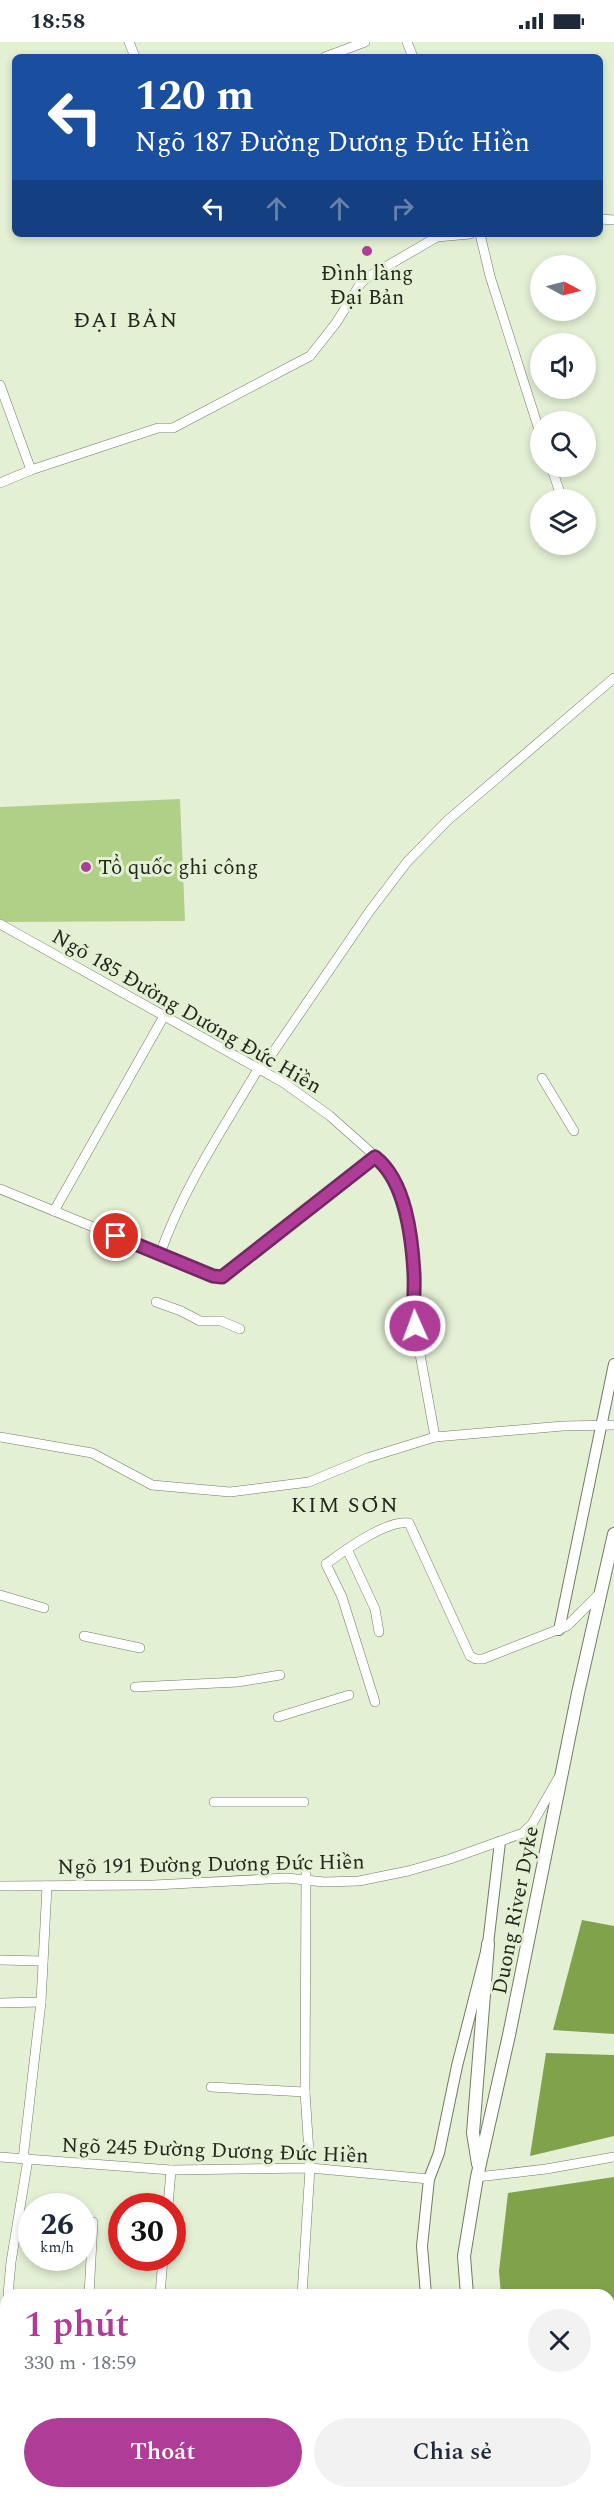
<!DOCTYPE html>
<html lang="vi">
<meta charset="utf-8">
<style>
:root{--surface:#fff;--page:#f2f2f3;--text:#1f2937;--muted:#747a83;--accent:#af3d97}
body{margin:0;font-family:Spectral,serif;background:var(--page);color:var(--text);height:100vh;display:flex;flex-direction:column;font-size:22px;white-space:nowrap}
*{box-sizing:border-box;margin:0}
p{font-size:20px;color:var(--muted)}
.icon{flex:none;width:33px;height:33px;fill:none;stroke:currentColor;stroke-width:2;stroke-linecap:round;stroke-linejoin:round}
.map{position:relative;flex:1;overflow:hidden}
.panel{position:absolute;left:0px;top:2247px;width:615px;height:210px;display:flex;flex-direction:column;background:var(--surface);border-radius:18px 18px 0 0;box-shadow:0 3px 9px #0003}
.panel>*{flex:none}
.banner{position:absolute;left:12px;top:12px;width:591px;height:183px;border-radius:9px;box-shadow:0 3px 9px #0003;background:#1a4fa0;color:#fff;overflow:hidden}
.needle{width:39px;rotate:97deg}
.tools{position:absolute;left:530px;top:213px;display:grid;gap:12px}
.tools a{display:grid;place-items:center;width:66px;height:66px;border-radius:50%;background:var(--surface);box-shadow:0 3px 9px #0003;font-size:30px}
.speed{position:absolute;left:18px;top:2151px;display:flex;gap:12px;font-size:30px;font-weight:700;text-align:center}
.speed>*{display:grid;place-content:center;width:78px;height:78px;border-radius:50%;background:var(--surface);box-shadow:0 3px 9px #0003;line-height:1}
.speed small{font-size:15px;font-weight:400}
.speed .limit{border:9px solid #d22;background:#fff;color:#111}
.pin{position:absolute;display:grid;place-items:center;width:51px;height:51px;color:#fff;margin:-26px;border:3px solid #fff;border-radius:50%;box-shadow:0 2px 6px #0007}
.me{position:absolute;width:66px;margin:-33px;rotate:358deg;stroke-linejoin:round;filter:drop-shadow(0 0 4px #0008)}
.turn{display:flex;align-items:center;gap:21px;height:126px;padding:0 24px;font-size:27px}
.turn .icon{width:78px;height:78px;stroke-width:2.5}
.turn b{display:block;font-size:42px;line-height:51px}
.lanes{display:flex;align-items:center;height:57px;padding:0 24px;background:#0003;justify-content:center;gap:30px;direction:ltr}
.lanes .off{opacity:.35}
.round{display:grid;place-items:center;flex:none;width:63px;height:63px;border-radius:32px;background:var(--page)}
.head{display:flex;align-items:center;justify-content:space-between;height:102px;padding:0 24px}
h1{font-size:36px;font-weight:600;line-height:45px;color:var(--accent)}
.button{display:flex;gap:12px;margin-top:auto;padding:12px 24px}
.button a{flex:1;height:69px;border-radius:36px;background:var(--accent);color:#fff;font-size:24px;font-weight:600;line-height:69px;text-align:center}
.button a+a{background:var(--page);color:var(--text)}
.status{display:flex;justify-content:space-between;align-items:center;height:42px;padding:0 30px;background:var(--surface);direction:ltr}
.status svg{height:16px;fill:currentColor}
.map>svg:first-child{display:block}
.green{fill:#b1d087}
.water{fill:#80a24a}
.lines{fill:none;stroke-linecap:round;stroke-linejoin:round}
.minor-casing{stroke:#717c64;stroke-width:10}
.tertiary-casing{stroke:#717c64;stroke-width:12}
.secondary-casing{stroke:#717c64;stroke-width:14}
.minor{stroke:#fff;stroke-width:9}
.tertiary{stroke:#fff;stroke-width:10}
.secondary{stroke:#fff;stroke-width:12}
.route-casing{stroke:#722862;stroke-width:15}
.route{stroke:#af3d97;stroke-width:10}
.poi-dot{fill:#af3d97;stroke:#e3f0d4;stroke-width:2}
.labels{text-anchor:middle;stroke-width:6;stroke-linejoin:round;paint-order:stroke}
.poi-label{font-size:21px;fill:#23281e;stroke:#e3f0d4}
.street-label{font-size:21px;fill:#23281e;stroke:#e3f0d4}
.neighbourhood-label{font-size:22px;letter-spacing:1.5px;fill:#23281e;stroke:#e3f0d4}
</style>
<div class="status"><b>18:58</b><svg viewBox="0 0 49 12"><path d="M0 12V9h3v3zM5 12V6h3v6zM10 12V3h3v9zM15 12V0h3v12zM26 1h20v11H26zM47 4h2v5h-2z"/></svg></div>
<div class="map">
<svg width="614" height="2457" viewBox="0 0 614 2457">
<rect width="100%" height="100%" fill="#e3f0d4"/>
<g class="green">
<polygon points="180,757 185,879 6,880 0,877 0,765"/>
<polygon points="85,2451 324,2451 326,2457 94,2457"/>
</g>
<g class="water">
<polygon points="582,1878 614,1884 614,1992 553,1988"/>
<polygon points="546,2011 614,2013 614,2094 530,2114"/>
<polygon points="614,2135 614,2361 609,2363 609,2253 501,2253 499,2229 508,2151"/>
</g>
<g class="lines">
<defs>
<g id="minor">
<polyline points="129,0 135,15"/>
<polyline points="407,0 413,15"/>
<polyline points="325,15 365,0"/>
<polyline points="600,177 614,178"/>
<polyline points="480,192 490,234 540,391"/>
<polyline points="0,343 31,428"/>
<polyline points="551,424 559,448"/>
<polyline points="0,441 31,428 158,386 173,386 310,314 336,281 361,241 368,235 437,195 470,192"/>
<polyline points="0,882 284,1041 330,1074 384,1122 396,1139 403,1158 406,1176 414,1231 414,1279 435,1395"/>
<polyline points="261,1028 369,870 407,820 448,778 614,636"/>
<polyline points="542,1036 574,1089"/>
<polyline points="0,1147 218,1236 225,1234 343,1138 375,1115"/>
<polyline points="54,1169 164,974"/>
<path d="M160,1212c23,-66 63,-125 98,-185"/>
<polyline points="156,1260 181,1269 200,1279 221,1279 240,1287"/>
<polyline points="0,1395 92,1411 152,1443 230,1450 309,1440 367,1416 435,1395 563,1384 614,1383"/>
<polyline points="347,1507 375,1567 379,1590"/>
<polyline points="0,1553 44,1566"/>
<polyline points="84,1594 140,1606"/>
<polyline points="135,1645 238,1640 280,1633"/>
<path d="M375,1660l-33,-105 -16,-33c18,-13 61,-45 83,-41l61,133 6,3h7l84,-33 33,-33"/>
<polyline points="278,1675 349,1653"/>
<polyline points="214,1760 304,1760"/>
<polyline points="0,1844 154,1843 287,1836 324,1840 359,1839 408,1829 450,1817 523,1791 532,1782 559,1735"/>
<polyline points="0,1918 43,1919"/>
<polyline points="0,1961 41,1960"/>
<polyline points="211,2045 305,2050"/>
<polyline points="0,2115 171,2128 310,2126 429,2137"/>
<polyline points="23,2117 41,1960 47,1844"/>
<polyline points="477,2135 546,2127 614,2115"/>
<polyline points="168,2164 171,2128"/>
<polyline points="8,2253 11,2220 28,2117"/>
<polyline points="89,2253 93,2180"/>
<polyline points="160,2253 163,2216"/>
<polyline points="302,2253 310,2126 305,2050 306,1833"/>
<polyline points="0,2304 6,2273"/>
<polyline points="339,2451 341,2457"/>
</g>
<g id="tertiary">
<polyline points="559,1588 614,1322"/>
<polyline points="426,2253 422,2204 429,2137 439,2111 457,2024 488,1902 500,1800"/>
<polyline points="551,2451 555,2457"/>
</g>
<g id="secondary">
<polyline points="478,2122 473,2091 488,1902"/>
<polyline points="467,2253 464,2214 477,2135 509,1993 578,1651 614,1492"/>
<polyline points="570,2451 574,2457"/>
<polyline points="596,2451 600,2457"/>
</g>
</defs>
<use href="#minor" class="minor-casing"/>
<use href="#tertiary" class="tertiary-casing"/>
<use href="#secondary" class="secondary-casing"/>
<use href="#minor" class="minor"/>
<use href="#tertiary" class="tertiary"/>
<use href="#secondary" class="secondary"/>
</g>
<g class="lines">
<defs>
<path id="route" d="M116,1194l97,40 9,1 153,-120c31,24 37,80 39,117 1,18 -2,35 1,52"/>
</defs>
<use href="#route" class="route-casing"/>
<use href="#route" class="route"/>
</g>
<g class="poi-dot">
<circle cx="367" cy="209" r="6"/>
<circle cx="86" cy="825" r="6"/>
</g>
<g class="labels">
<g class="poi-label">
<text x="367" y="238">Đình làng<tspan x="367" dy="24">Đại Bản</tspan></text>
<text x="98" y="832" text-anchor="start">Tổ quốc ghi công</text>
</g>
<g class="street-label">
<text transform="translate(187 969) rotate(30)" y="7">Ngõ 185 Đường Dương Đức Hiền</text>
<text transform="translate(211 1822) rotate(-1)" y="7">Ngõ 191 Đường Dương Đức Hiền</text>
<text transform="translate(515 1868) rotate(-79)" y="7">Duong River Dyke</text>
<text transform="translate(215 2108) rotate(2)" y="7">Ngõ 245 Đường Dương Đức Hiền</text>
</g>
<g class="neighbourhood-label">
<text x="126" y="285">ĐẠI BẢN</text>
<text x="345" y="1470">KIM SƠN</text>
</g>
</g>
</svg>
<div class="tools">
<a><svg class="needle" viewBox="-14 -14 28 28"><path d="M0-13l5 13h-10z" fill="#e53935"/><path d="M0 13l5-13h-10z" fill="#747a83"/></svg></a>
<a><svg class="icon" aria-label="sound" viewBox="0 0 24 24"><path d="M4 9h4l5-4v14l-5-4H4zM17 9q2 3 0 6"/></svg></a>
<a><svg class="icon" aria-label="search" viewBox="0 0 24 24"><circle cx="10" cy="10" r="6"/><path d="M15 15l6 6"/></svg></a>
<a><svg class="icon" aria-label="layers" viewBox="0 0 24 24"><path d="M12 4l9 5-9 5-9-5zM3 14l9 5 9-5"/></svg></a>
</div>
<div class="speed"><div>26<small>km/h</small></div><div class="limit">30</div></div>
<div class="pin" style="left:116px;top:1194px;background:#d93025"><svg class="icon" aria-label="arrive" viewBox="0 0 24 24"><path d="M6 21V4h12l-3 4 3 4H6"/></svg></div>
<svg class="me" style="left:415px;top:1284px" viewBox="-20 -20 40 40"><circle r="17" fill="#af3d97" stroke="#fff" stroke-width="3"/><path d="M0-11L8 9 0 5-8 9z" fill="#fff"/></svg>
<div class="banner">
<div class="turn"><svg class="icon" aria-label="left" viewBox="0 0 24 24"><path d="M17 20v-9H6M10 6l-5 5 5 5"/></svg><div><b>120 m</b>Ngõ 187 Đường Dương Đức Hiền</div></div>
<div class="lanes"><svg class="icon" aria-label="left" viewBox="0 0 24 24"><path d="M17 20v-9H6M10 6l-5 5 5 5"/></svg><svg class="icon off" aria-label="ahead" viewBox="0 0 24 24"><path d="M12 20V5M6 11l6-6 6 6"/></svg><svg class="icon off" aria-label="ahead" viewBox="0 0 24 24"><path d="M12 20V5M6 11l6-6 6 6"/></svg><svg class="icon off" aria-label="right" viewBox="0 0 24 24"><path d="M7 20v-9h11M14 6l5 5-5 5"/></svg></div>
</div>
<section class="panel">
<div class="head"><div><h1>1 phút</h1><p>330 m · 18:59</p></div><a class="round"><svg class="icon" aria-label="close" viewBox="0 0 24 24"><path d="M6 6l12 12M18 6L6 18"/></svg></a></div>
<div class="button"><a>Thoát</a><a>Chia sẻ</a></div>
</section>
</div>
